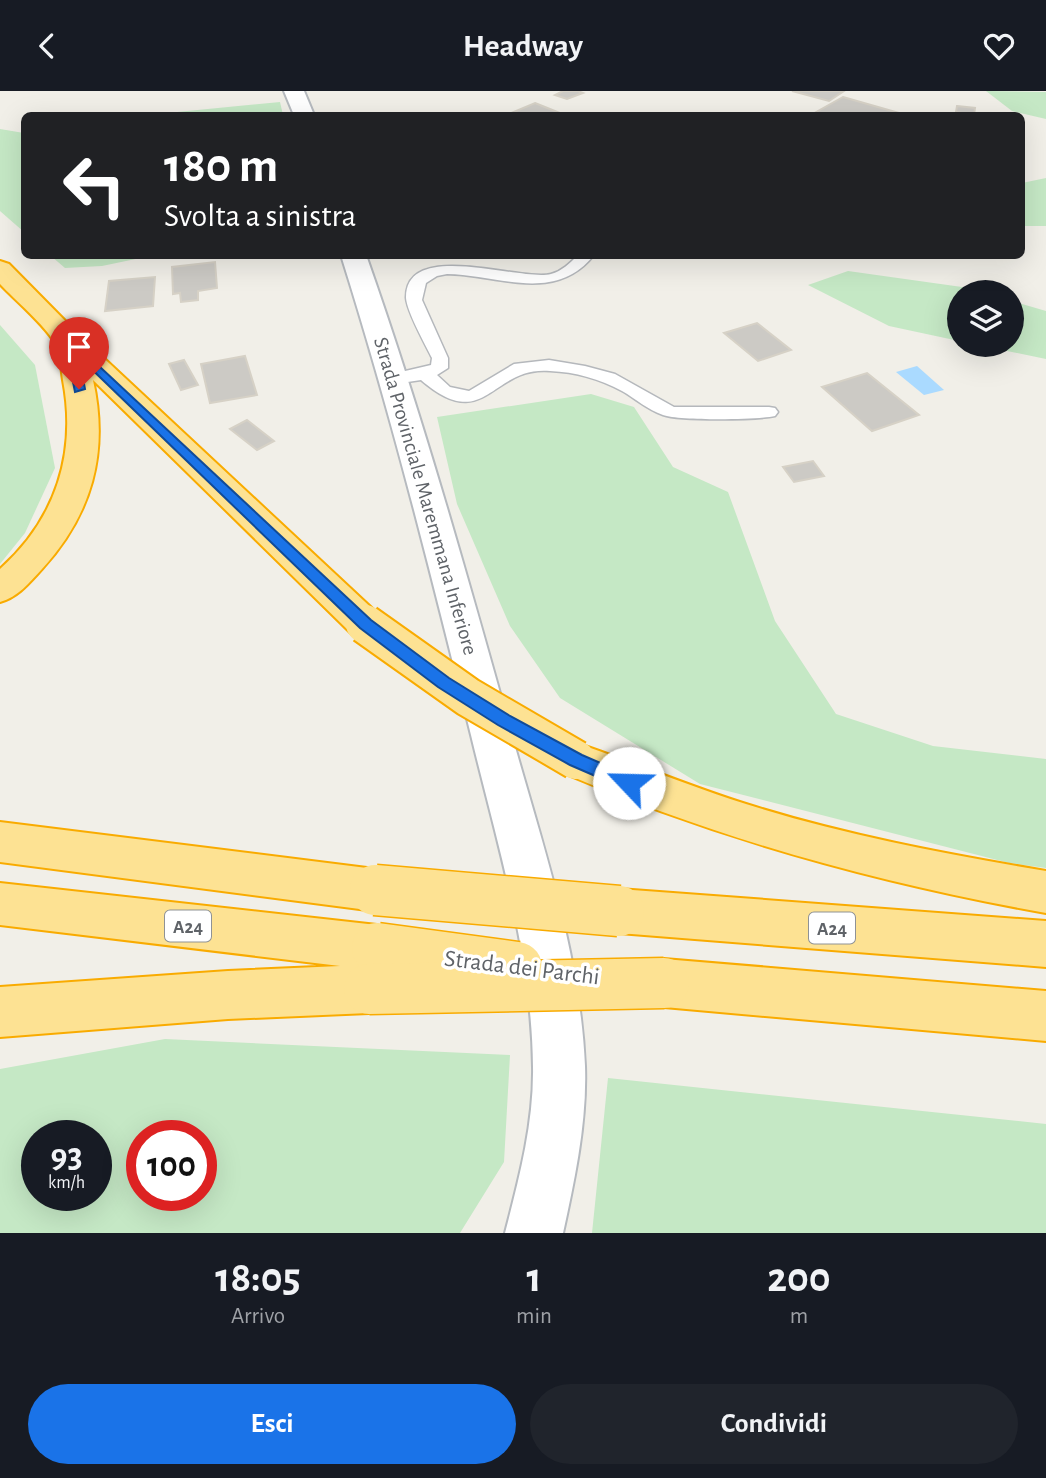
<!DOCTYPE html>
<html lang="it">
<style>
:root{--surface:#171b24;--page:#20242c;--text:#f1f3f6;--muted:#9ea1a6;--accent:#1a73e8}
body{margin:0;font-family:"Alegreya Sans",sans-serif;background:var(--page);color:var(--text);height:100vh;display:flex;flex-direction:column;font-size:26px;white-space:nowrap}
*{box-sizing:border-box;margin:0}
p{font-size:23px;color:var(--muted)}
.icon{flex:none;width:38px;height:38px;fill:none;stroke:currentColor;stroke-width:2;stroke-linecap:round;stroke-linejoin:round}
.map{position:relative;height:1142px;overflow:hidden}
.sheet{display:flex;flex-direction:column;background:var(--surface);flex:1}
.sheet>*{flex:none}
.guide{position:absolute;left:21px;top:21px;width:1004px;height:147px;border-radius:10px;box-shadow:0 7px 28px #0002;background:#202124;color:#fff;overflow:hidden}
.controls{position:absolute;left:947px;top:189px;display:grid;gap:14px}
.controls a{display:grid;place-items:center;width:77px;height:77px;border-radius:50%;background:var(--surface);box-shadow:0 7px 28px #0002;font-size:35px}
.speed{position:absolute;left:21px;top:1029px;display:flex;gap:14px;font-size:35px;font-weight:700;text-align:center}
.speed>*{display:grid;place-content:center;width:91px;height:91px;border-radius:50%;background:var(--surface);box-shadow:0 7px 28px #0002;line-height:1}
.speed small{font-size:18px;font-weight:400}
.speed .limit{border:10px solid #d22;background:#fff;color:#111}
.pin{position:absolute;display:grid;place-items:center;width:60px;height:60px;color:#fff;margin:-72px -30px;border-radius:50% 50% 50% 0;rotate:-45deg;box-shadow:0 0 7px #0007}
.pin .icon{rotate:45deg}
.me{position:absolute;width:77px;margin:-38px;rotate:294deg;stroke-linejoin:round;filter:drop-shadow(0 0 5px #0008)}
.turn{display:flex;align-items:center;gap:24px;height:147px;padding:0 28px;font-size:32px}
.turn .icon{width:91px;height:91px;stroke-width:2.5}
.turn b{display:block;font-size:49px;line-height:60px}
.eta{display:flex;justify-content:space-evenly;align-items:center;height:119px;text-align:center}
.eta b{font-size:42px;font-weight:700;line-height:49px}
.action{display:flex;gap:14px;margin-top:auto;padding:14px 28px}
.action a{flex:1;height:80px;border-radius:42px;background:var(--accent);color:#fff;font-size:28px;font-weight:700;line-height:80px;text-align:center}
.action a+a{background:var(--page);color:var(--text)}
header{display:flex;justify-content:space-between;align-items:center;height:91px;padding:0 28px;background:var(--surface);font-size:32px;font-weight:700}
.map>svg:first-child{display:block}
.green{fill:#c5e8c5;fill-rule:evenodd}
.water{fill:#aadaff}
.building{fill:#cccac5;stroke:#d6d1c6;stroke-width:2}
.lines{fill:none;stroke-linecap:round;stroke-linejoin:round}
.lane-casing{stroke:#b5b8bc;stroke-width:3}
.secondary-casing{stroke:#b6babf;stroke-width:4}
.highway-casing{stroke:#f9ab00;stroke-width:4}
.lane{fill:#fff;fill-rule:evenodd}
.secondary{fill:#fff;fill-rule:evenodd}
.highway{fill:#fde293;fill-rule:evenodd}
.highway-bridge-far1-casing{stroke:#f9ab00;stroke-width:42;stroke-linecap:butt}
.highway-bridge-casing{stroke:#f9ab00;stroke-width:53;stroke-linecap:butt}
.highway-bridge-far1{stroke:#fde293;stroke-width:38}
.highway-bridge{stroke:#fde293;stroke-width:50}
.route{fill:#1a73e8;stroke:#114b97;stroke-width:2}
.labels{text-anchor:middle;stroke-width:7;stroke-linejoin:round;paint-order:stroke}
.shield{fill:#fff;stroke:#8f9295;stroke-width:2}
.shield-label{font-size:19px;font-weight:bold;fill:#5f6368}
.street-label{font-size:21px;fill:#5f6368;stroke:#fff}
.near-street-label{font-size:24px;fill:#5f6368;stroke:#fff}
</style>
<header><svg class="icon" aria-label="back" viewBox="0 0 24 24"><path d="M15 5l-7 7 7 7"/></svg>Headway<svg class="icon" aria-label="heart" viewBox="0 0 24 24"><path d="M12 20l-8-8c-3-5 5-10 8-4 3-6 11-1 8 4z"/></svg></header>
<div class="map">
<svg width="1046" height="1142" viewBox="0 0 1046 1142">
<rect width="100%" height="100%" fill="#f1efe8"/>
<g class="green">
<polygon points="986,0 1046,1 1046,28 1012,20"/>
<polygon points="280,11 283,24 151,24 167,22"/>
<polygon points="0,38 24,42 24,141 0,120"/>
<polygon points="1046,87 1046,135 1022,135 1022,92"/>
<polygon points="51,165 150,165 102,175 65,177"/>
<polygon points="848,180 969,197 984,201 959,201 959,250 889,235 808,194"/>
<polygon points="1012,210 1046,220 1046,268 978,254 1012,254"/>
<polygon points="0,234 35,274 55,377 25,442 0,473"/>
<polygon points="591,303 634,316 673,376 728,401 775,530 836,623 933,655 1046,668 1046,777 1009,772 700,693 560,607 510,535 457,413 437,326"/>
<path d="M165,948l345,16 -6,107 -44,71h-460v-164zM37,1045h59v59h-59zM142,1045h59v59h-59z"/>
<polygon points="608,987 1046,1033 1046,1142 592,1142"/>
</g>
<polygon class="water" points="917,275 944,299 924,304 896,281"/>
<g class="building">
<polygon points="563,0 578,0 583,2 567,8 555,4"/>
<polygon points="792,0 844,0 829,10"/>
<polygon points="843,6 906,24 811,24"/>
<polygon points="535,12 560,22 555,24 509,23"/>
<polygon points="957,15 975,17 974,24 956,21"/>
<polygon points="215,171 217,197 198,200 198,209 181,211 180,202 173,203 172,176"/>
<polygon points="155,186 153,215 105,220 109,190"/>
<polygon points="757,232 791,259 758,270 724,242"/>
<polygon points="245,265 257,304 210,312 201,273"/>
<polygon points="184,269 198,294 181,299 169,273"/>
<polygon points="867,282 919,324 872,340 822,296"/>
<polygon points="247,329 274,350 257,359 230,338"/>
<polygon points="813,370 824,385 794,391 783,376"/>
</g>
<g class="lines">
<defs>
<path id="lane" d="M578,164h16c-39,49 -95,20 -147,19l-10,2 -11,7 -4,17 26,58v10l-11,7 13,12 19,4 45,-27 35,-4 36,6 30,8 59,33h95l6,1 3,4 -3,4c-17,4 -95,5 -112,-1 -15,-5 -27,-16 -41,-24 -22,-12 -47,-19 -72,-20 -60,-5 -64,65 -129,9l-27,4 -9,-5 3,-4 43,-10 1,-7c-7,-14 -25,-46 -26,-60 -1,-60 115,-16 145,-24 11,-3 19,-11 27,-19z"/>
<g id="secondary">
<polygon points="284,0 304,0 314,24 294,24"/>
<path d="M341,164h25c56,159 101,320 146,481 30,108 68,217 73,330 2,56 -10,112 -22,167h-58c14,-54 29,-110 28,-166 -1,-113 -36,-224 -62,-332 -40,-161 -80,-322 -130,-480z"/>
</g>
<g id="highway">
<path d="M0,170l9,3 71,72 298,278 6,10 -6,10 -13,4 -13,-4 -259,-254c16,73 -1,134 -51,189 -13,14 -24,28 -42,33v-33c56,-50 77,-116 63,-189 -2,-11 -2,-28 -8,-37 -10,-18 -40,-43 -55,-59z"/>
<path d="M576,652c57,19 112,43 170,61 98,31 199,50 300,67v42c-168,-30 -328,-74 -485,-141l-6,-12 6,-12z"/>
<polygon points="0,731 375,778 391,784 398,799 391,814 375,820 0,771"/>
<polygon points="0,792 377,834 394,841 401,857 394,873 380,878 386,881 394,898 386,915 369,922 228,928 0,946 0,896 228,880 340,875 0,834"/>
<polygon points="619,798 1046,830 1046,876 619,842 603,835 596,820 603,805"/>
<polygon points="664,868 1046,900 1046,950 664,916 647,909 640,892 647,875"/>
</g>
</defs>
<use href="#lane" class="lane-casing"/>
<use href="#secondary" class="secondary-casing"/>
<use href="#highway" class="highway-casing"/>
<use href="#lane" class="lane"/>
<use href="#secondary" class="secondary"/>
<use href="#highway" class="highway"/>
<defs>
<polyline id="highway-bridge-far1" points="365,533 468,606 576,669"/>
<g id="highway-bridge">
<polyline points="375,799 619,820"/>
<polyline points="377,857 517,876"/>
<polyline points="369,898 664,892"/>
</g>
</defs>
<use href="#highway-bridge-far1" class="highway-bridge-far1-casing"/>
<use href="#highway-bridge" class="highway-bridge-casing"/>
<use href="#highway-bridge-far1" class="highway-bridge-far1"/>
<use href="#highway-bridge" class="highway-bridge"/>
</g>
<polygon class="route" points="70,248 371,529 449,587 510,625 582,664 635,687 638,692 635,697 629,699 623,697 570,674 498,634 438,596 360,537 79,266 85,298 75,301 65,251"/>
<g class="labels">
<g class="shield">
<rect x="165" y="819.5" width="46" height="31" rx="5"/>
<rect x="809" y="821.5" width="46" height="31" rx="5"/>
</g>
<g class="shield-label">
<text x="188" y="842">A24</text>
<text x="832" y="844">A24</text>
</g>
<g class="street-label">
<text transform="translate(426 405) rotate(74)" y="7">Strada Provinciale Maremmana Inferiore</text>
</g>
<g class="near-street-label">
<text transform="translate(522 876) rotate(7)" y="8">Strada dei Parchi</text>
</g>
</g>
</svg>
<div class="controls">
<a><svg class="icon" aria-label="layers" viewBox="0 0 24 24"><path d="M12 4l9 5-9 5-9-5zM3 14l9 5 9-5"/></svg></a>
</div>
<div class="speed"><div>93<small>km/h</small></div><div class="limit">100</div></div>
<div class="pin" style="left:79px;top:298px;background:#d93025"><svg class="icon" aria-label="arrive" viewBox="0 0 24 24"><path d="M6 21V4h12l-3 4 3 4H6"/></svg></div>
<svg class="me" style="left:629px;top:692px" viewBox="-20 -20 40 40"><circle r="19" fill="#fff"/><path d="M0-13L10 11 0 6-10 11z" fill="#1a73e8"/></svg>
<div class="guide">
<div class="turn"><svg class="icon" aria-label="left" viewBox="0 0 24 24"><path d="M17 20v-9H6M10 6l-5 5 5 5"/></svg><div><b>180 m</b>Svolta a sinistra</div></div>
</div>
</div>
<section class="sheet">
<div class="eta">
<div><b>18:05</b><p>Arrivo</p></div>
<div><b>1</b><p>min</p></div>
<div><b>200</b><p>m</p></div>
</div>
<div class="action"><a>Esci</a><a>Condividi</a></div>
</section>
